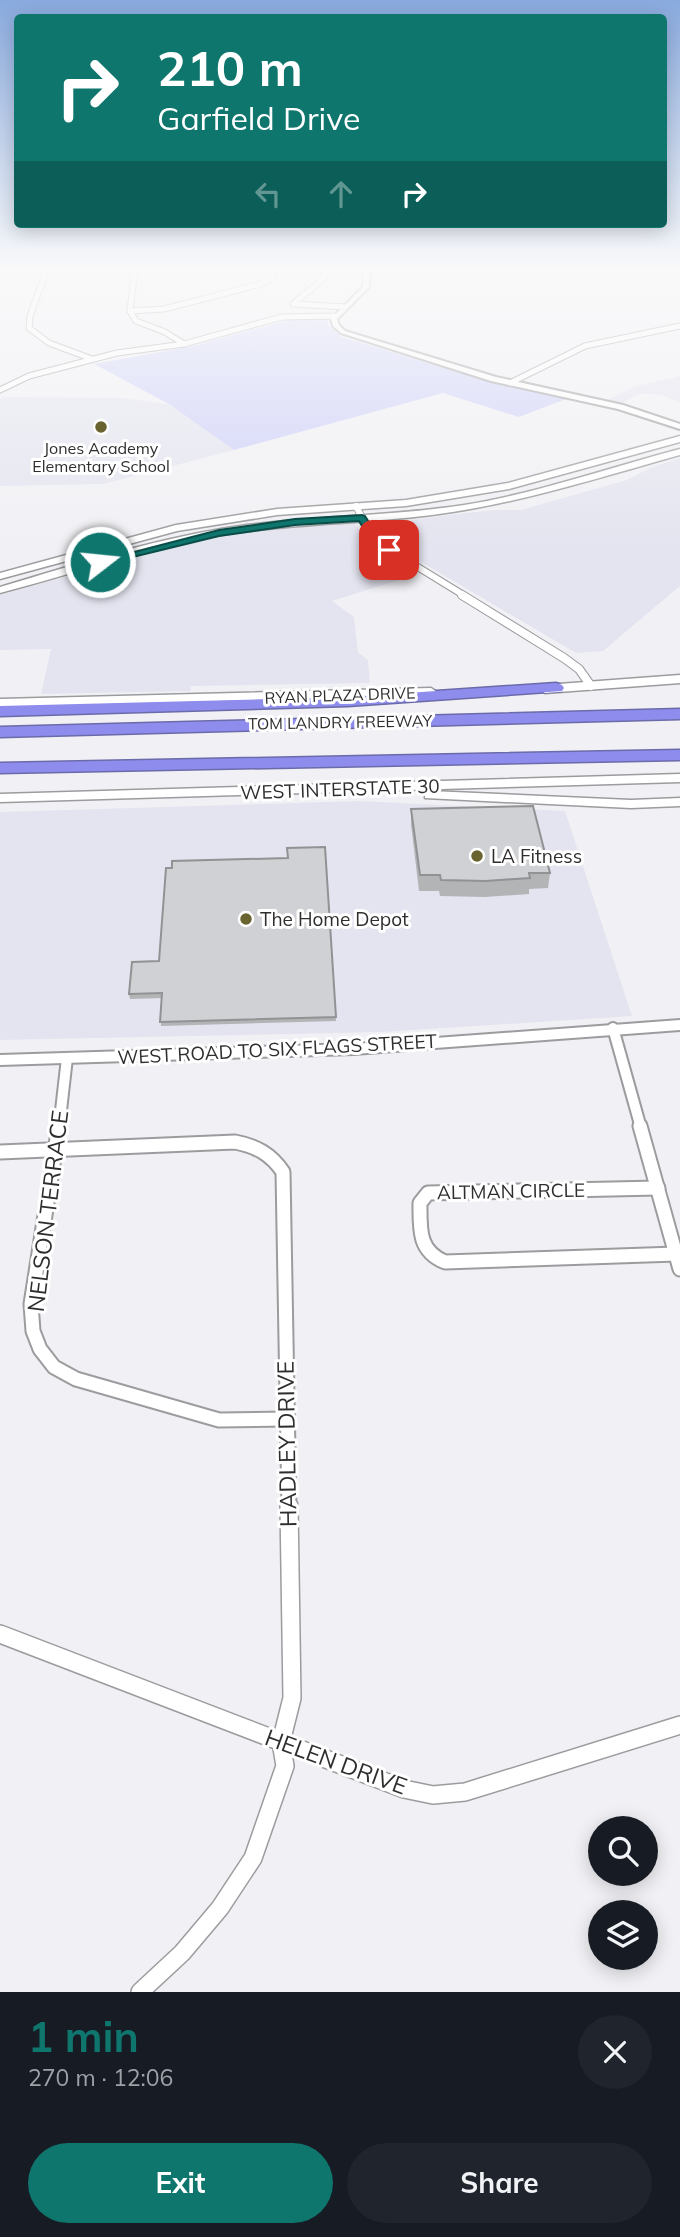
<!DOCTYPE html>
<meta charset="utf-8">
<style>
:root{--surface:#171b24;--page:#20242c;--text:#f1f3f6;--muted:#9ea1a6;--accent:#0f766e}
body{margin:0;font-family:Mulish,sans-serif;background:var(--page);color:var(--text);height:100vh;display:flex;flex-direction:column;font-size:26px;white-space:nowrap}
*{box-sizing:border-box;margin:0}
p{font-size:23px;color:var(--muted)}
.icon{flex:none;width:38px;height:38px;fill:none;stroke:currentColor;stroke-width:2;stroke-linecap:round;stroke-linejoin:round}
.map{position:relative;height:1992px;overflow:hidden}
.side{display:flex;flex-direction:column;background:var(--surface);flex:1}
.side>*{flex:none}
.hud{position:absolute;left:14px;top:14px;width:653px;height:214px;border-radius:7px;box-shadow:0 4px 18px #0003;background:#0f766e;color:#fff;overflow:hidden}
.controls{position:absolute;left:588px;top:1816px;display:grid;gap:14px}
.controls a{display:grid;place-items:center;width:70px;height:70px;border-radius:50%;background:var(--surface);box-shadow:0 4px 18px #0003;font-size:35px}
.pin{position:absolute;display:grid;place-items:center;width:60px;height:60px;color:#fff;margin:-30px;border-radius:14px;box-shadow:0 4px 10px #0006}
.me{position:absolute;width:77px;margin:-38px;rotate:74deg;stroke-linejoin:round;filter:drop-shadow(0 0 5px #0008)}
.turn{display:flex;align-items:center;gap:24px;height:147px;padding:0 28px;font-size:32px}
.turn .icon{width:91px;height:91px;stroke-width:2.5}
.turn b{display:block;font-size:49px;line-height:60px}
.lanes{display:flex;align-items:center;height:66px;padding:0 28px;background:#0003;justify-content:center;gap:35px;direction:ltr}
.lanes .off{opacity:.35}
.round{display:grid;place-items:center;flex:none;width:74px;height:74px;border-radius:37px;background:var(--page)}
.head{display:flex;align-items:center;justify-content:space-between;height:119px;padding:0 28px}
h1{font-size:42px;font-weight:700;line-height:52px;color:var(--accent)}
.action{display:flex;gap:14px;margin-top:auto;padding:14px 28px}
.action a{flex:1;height:80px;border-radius:42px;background:var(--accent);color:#fff;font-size:28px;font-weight:700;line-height:80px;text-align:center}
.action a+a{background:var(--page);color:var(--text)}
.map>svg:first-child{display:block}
.built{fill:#e3e4ef}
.green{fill:#cdcff8}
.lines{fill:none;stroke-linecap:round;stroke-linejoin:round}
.minor-far5-casing{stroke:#9c9c9f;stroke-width:7}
.minor-far4-casing{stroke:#9c9c9f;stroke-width:8}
.minor-far3-casing{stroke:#9c9c9f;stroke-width:10}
.minor-far2-casing{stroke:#9c9c9f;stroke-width:14}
.minor-far1-casing{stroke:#9c9c9f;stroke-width:17}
.minor-casing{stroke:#9c9c9f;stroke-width:20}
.tertiary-casing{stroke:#9c9c9f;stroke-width:4}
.secondary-casing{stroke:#9c9c9f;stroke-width:3}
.motorway-casing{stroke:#6c6baa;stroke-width:3}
.minor-far5{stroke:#fff;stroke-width:5}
.minor-far4{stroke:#fff;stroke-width:6}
.minor-far3{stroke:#fff;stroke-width:8}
.minor-far2{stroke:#fff;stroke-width:10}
.minor-far1{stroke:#fff;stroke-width:13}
.minor{stroke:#fff;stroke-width:17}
.tertiary{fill:#fff;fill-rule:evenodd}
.secondary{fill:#fff;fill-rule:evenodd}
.motorway{fill:#8e8ced;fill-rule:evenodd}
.wall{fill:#b3b4b6}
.building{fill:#d0d1d4;stroke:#929294;stroke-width:2}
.route{fill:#0f766e;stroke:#0a4d48;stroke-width:2}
.poi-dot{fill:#696330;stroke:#fff;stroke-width:2.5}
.labels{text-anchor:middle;stroke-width:6;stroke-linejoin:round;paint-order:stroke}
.far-poi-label{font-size:16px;fill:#2e2e2f;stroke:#fff}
.far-street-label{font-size:16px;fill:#2e2e2f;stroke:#fff}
.street-label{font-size:19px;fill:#2e2e2f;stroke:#fff}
.poi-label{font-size:19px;fill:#2e2e2f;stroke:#fff;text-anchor:start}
.near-street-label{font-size:23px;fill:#2e2e2f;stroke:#fff}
</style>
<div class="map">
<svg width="680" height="1992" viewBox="0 0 680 1992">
<rect width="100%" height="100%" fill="#f1f1f5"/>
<g class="built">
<polygon points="680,376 680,403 662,395 651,394 638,394 623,403 608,400 633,387"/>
<polygon points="3,397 122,398 169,404 234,450 103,484 0,486 0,400"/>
<polygon points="680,458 680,586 603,651 576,653 396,547 401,545 382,531 413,520 441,516 493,510 521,510 627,480 650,468"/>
<polygon points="353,522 372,545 418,574 332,601 354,617 358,652 368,660 370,683 191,686 190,691 41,694 51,649 0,650 0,595 141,556 138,553 196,539 264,528"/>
<polygon points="359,801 565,811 632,1016 382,1032 0,1040 0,812"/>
</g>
<polygon class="green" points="296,318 328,319 328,325 342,337 486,381 566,399 519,417 443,393 234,450 169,404 94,364 193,346"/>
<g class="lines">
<defs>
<g id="minor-far5">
<polyline points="47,269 30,316 29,328 49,343 92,359"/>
<polyline points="135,269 130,311 136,321 165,332 184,344"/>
<polyline points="329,269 322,280 293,304 345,307"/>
<polyline points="130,311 164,309 261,284 273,278 274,269"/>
<polyline points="510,383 585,346 680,326"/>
<polyline points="0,390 29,376 117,353 184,344 282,317 336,316"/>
</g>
<polyline id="minor-far4" points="356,506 371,535 382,545 465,596"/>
<polyline id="minor-far3" points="462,595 564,658 579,669 591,686"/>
<g id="minor-far2">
<polyline points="613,1028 641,1128"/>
<polyline points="59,1128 67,1058"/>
</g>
<g id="minor-far1">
<polyline points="59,1126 31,1304 33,1331 40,1349 54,1367 76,1379 219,1420 287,1419"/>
<polyline points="640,1126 680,1269"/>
<path d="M0,1152l235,-10c21,4 36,12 48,30l6,336"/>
<path d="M658,1188l-230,5 -8,10c0,26 -2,48 25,59l231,-8"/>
</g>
<g id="minor">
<polyline points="0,1634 404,1789 433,1795 465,1792 680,1725"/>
<polyline points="140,1992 182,1953 220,1908 253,1858 285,1766 281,1742 292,1698 289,1506"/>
</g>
<g id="tertiary">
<polygon points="364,269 370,269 369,287 337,319 339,325 345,331 496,377 623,405 680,424 680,429 618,409 491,381 341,333 333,326 331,319 363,287"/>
<polygon points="680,1020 680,1030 354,1054 0,1065 0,1055 354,1044"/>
</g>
<g id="secondary">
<polygon points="680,436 680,442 509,489 406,506 277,515 177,531 0,579 0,573 176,525 277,509 406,500 508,483"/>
<path d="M680,449v6c-82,23 -163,49 -248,60 -70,9 -141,8 -211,20 -76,13 -147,39 -221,58v-6c81,-24 163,-51 247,-62 72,-9 145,-9 217,-20 74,-12 144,-37 216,-56z"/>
<polygon points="680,675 680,683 545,693 539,689 545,685"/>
<polygon points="431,688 437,692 435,695 0,707 0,699"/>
<polygon points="680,774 680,782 0,802 0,794"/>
<polygon points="430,791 631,800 680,798 680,806 631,808 425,798 425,792"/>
</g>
<g id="motorway">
<polygon points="556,683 562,685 564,688 562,691 348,706 0,716 0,706 348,697"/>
<polygon points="680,709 680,719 0,737 0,727"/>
<polygon points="680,750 680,760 0,773 0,763"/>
</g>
</defs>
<use href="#minor-far5" class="minor-far5-casing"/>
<use href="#minor-far4" class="minor-far4-casing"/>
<use href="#minor-far3" class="minor-far3-casing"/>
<use href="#minor-far2" class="minor-far2-casing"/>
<use href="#minor-far1" class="minor-far1-casing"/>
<use href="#minor" class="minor-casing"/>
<use href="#tertiary" class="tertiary-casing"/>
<use href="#secondary" class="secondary-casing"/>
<use href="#motorway" class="motorway-casing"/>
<use href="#minor-far5" class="minor-far5"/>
<use href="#minor-far4" class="minor-far4"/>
<use href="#minor-far3" class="minor-far3"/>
<use href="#minor-far2" class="minor-far2"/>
<use href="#minor-far1" class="minor-far1"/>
<use href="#minor" class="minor"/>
<use href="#tertiary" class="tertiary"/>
<use href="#secondary" class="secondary"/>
<use href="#motorway" class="motorway"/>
</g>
<g class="wall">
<polygon points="411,809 550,873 548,888 529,889 529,894 485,897 440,896 439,891 419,891 411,824"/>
<polygon points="325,847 336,1021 161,1026 162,998 130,999 129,994 159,961 288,858"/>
</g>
<g class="building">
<polygon points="533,806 550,873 529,873 530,878 486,881 441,880 440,875 420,875 411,809"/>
<polygon points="325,847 336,1017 160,1022 162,993 129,994 132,962 159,961 166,868 172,868 172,861 288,858 287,848"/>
</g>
<linearGradient id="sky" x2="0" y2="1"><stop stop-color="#89aade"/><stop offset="0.49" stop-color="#f9f9fa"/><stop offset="1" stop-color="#f9f9fa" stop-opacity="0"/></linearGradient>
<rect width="680" height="548" fill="url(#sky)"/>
<path class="route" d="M362,515l3,1 14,22 14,10v5c-17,0 -26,-19 -34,-32l-64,4 -76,11 -119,29 -5,-3 124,-32 76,-11z"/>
<g class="poi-dot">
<circle cx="101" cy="427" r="7"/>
<circle cx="477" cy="856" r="7"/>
<circle cx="246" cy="919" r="7"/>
</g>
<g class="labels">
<g class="far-poi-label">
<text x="101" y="454">Jones Academy<tspan x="101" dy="18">Elementary School</tspan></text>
</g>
<g class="far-street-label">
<text transform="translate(340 695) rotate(-2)" y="6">RYAN PLAZA DRIVE</text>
<text transform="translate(340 722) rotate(-1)" y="6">TOM LANDRY FREEWAY</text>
</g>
<g class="street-label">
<text transform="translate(340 789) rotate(-2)" y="7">WEST INTERSTATE 30</text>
<text transform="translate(277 1049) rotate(-3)" y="7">WEST ROAD TO SIX FLAGS STREET</text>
<text transform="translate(511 1191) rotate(-1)" y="7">ALTMAN CIRCLE</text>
</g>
<g class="poi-label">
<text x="491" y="863">LA Fitness</text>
<text x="260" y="926">The Home Depot</text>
</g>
<g class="near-street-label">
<text transform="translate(48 1211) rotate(-83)" y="8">NELSON TERRACE</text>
<text transform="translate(287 1444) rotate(-91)" y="8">HADLEY DRIVE</text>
<text transform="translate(336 1762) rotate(20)" y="8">HELEN DRIVE</text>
</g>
</g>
</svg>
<div class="controls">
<a><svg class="icon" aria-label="search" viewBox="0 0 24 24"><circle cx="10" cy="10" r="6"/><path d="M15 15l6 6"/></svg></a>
<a><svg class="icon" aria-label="layers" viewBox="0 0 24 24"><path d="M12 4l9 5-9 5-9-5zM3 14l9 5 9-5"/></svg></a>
</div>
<div class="pin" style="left:389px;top:550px;background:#d93025"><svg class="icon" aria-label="arrive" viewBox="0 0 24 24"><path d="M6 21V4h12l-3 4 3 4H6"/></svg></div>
<svg class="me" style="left:100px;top:562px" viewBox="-20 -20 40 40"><circle r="17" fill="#0f766e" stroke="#fff" stroke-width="3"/><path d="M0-11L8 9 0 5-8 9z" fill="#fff"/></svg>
<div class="hud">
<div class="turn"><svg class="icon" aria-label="right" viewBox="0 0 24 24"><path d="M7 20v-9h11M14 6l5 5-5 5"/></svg><div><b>210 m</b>Garfield Drive</div></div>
<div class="lanes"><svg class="icon off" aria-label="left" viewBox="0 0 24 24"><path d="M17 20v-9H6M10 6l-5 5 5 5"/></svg><svg class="icon off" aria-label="ahead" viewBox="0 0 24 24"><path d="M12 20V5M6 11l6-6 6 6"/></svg><svg class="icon" aria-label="right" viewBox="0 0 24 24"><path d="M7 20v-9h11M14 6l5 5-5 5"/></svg></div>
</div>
</div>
<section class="side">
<div class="head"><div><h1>1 min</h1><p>270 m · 12:06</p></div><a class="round"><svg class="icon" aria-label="close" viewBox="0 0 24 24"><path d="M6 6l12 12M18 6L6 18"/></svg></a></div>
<div class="action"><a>Exit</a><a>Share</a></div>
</section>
